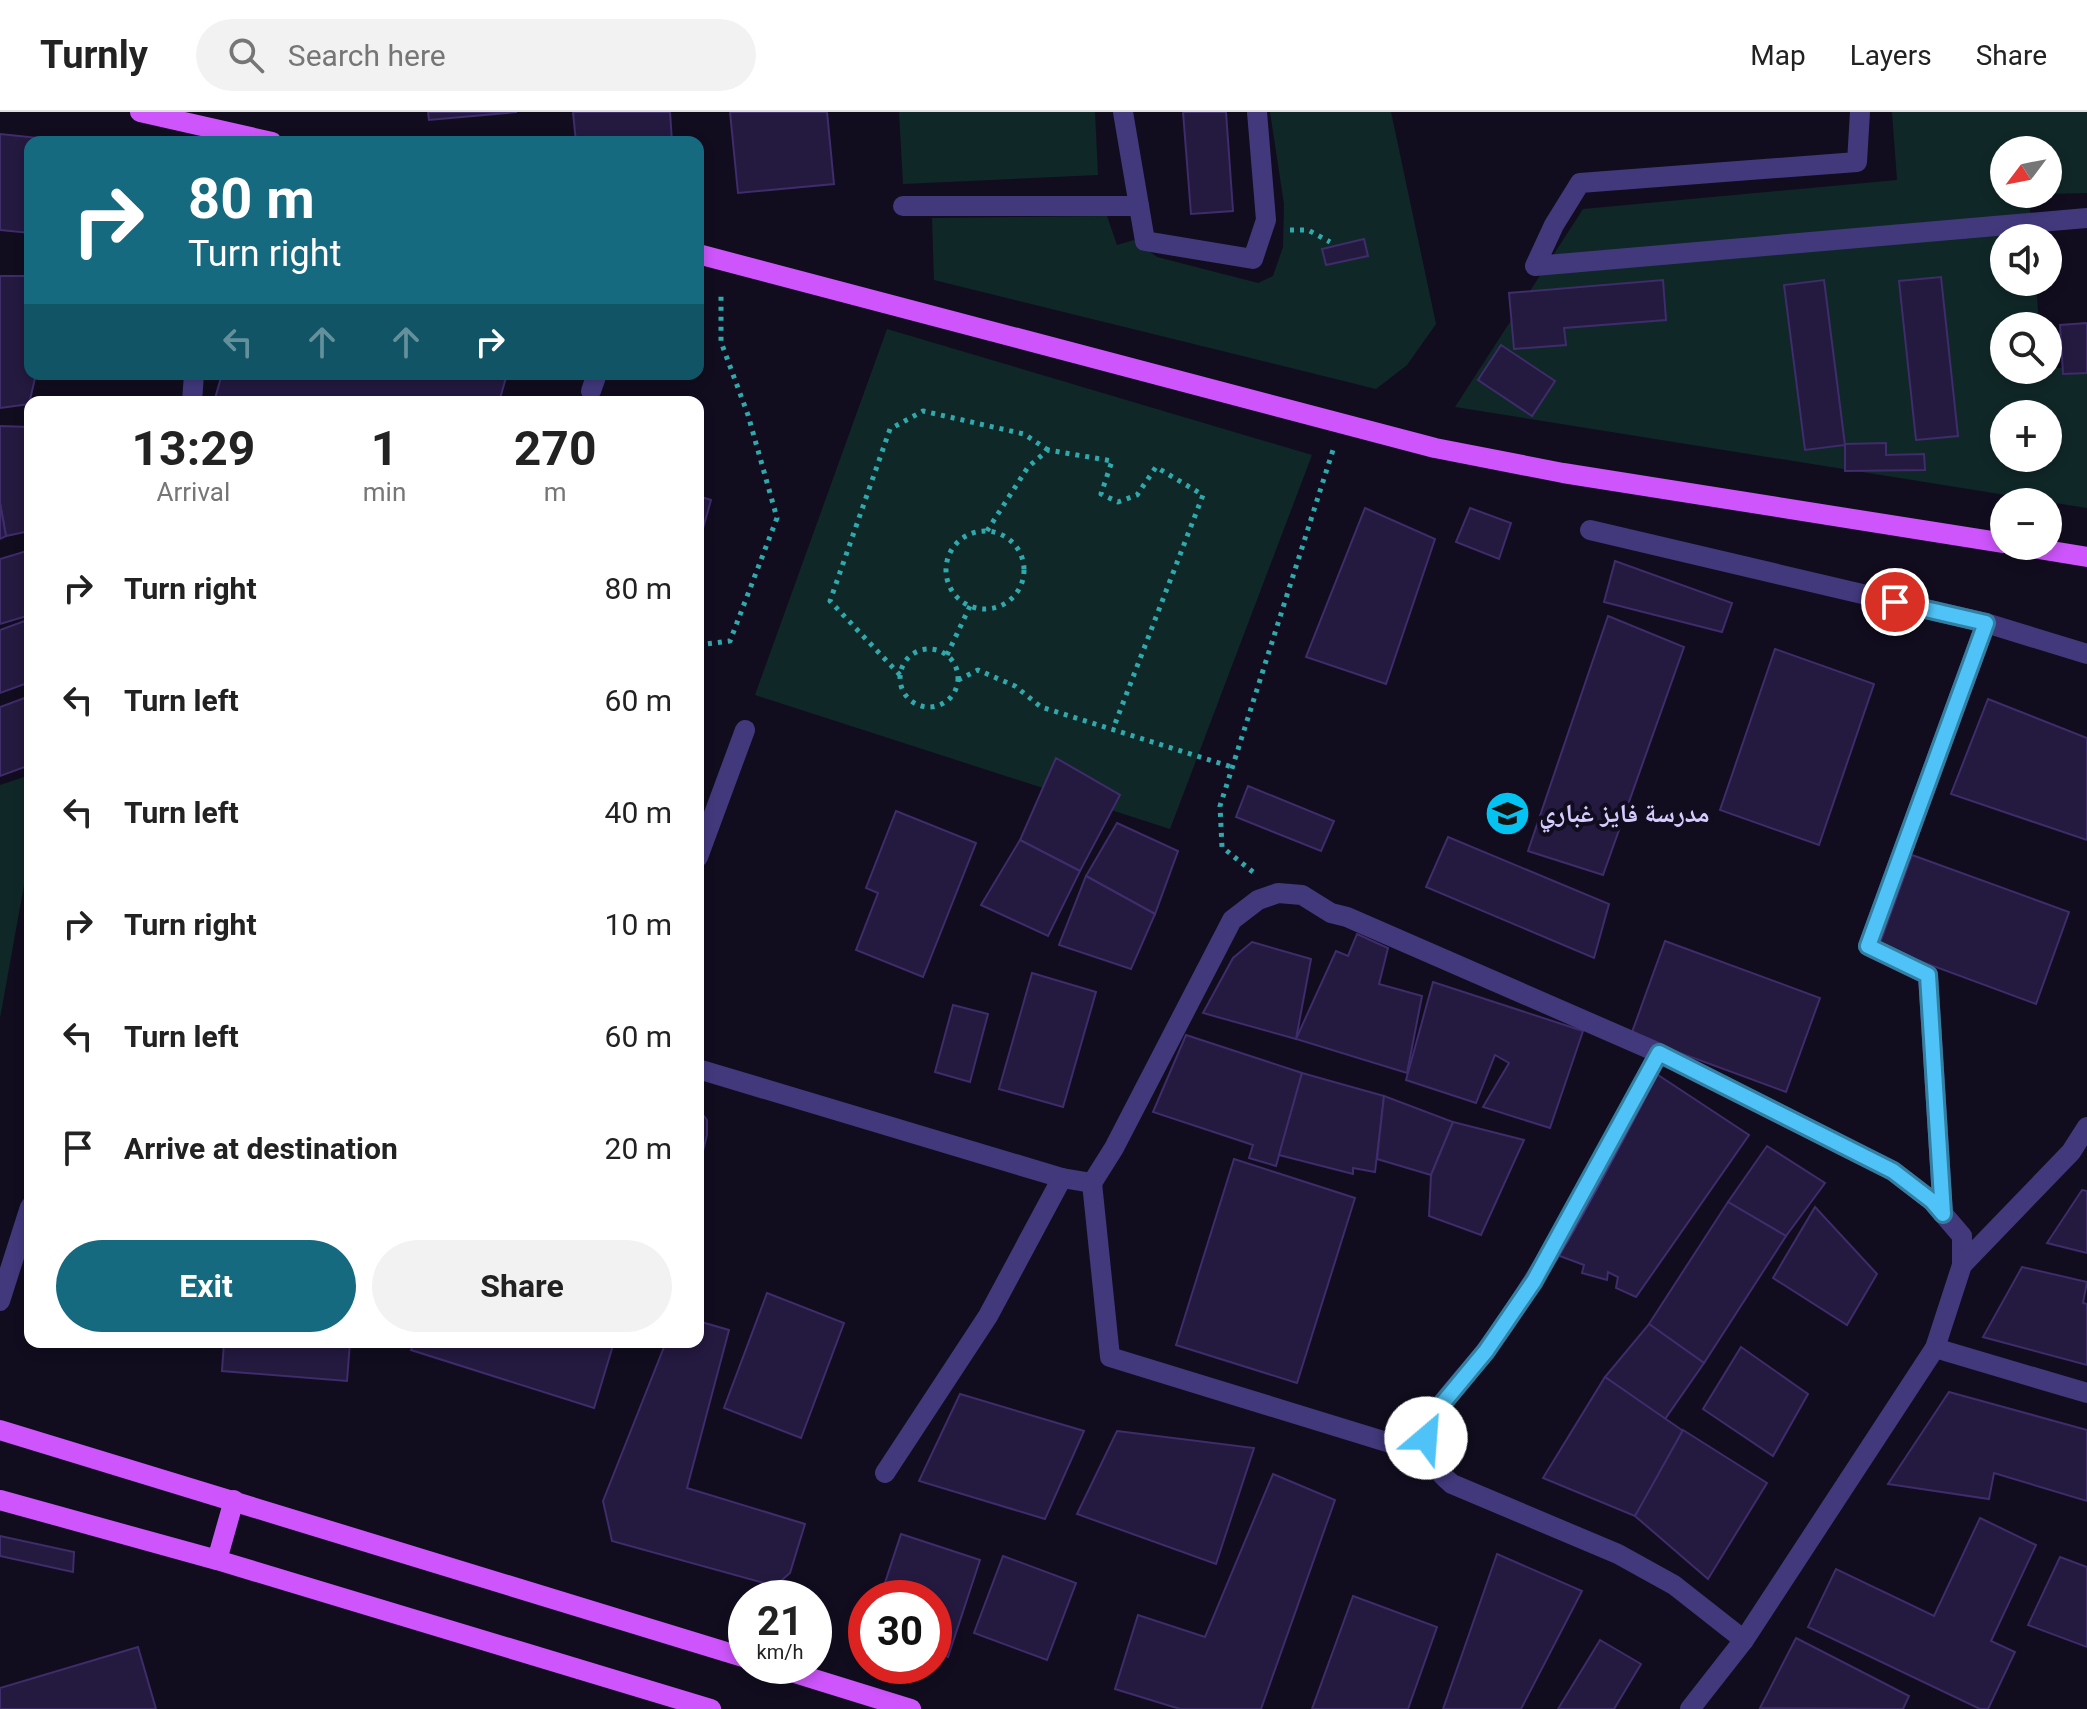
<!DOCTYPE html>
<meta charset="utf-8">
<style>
:root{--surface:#fff;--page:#f2f2f2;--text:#222;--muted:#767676;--line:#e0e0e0;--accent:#156a7f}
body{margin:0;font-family:Roboto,"Noto Naskh Arabic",sans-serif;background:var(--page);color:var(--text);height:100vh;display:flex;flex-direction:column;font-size:30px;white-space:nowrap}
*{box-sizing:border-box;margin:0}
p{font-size:26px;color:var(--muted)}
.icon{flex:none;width:44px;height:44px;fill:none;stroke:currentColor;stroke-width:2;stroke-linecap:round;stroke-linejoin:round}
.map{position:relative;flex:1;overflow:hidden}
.drawer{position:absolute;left:24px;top:284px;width:680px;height:952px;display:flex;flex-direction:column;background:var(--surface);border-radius:16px;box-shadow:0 4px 12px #0003}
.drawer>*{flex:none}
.top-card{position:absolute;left:24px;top:24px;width:680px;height:244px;border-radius:16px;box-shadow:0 4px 12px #0003;background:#156a7f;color:#fff;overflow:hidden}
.needle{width:52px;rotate:238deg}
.buttons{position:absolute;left:1990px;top:24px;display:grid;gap:16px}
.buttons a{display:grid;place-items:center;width:72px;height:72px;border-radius:50%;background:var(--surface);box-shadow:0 4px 12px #0003;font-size:40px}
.speed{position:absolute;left:728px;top:1468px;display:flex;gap:16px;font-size:40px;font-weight:700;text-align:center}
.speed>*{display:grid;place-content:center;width:104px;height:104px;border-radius:50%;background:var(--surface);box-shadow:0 4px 12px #0003;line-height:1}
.speed small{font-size:20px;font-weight:400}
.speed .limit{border:12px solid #d22;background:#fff;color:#111}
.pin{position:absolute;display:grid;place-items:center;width:68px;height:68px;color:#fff;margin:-34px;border:4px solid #fff;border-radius:50%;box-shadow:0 2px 8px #0007}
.me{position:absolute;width:88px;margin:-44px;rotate:27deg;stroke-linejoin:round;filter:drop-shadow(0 0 6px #0008)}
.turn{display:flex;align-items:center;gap:28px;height:168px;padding:0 32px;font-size:36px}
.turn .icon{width:104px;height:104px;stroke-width:2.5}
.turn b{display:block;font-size:56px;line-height:68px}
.lanes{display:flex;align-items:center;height:76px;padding:0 32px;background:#0003;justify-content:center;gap:40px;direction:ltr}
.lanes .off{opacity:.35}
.eta{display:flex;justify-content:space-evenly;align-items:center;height:136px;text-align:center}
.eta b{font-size:48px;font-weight:700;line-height:56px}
.button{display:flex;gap:16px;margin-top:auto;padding:16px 32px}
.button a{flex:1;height:92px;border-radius:48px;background:var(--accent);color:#fff;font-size:32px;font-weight:700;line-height:92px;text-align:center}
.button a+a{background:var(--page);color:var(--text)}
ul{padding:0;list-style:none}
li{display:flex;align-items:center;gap:24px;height:112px;padding:0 32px}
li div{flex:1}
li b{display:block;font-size:30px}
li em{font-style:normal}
header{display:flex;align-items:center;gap:48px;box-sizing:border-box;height:112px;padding:0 40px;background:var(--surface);border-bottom:2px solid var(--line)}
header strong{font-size:38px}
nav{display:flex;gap:44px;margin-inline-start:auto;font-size:28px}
.search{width:560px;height:72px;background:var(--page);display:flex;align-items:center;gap:20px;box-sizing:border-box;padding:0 28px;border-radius:44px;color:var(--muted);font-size:30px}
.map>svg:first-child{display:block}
.green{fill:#102728;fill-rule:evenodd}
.building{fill:#24193f;stroke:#3e2c6b;stroke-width:2}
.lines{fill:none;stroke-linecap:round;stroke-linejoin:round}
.path{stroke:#30a9ad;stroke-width:5;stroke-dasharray:4 6;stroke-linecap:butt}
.minor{stroke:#42397d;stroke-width:20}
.major{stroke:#cd55fb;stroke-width:20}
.route-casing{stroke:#337fa1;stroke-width:20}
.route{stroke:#4fc3f7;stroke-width:14}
.labels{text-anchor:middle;stroke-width:8;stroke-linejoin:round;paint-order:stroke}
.poi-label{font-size:26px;font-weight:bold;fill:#d6cbfe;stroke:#110d1f;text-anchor:start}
</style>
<header>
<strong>Turnly</strong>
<div class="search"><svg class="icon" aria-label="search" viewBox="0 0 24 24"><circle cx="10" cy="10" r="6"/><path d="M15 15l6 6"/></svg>Search here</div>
<nav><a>Map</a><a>Layers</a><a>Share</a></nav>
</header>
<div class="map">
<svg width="2087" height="1597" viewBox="0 0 2087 1597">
<rect width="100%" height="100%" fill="#110d1f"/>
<g class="green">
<polygon points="899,0 1095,0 1098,63 903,72"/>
<polygon points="1270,0 1391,0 1436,212 1407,253 1376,277 934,168 932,106 1107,104 1117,133 1134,128 1157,145 1258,171 1273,164 1283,135 1284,92"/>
<path d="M1892,0h195v81l-39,1v-44h-44v44h25l3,44h-28v44h32l3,44h-35v44l83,-3v141l-632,-101 128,-198 314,-29zM2004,302h44v44h-44z"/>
<polygon points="887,217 1312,343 1170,717 755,583"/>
<polygon points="30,663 30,740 0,906 0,673"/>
</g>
<g class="building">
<polygon points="428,0 517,0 429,8"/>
<polygon points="573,0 670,0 672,30 576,30"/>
<polygon points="730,0 827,0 834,72 738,81"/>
<polygon points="1183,0 1226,0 1233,99 1191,102"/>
<polygon points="0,22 76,30 30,30 30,121 0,118"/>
<polygon points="1364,127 1368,144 1326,153 1322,137"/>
<polygon points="0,164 30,164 30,262 36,262 29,292 0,296"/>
<polygon points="1941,165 1958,324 1916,328 1899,169"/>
<polygon points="1663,168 1666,208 1564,216 1566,233 1514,237 1509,181"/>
<polygon points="1824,168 1845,333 1805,338 1784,173"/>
<polygon points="2087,211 2087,261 2063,262 2060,213"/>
<polygon points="1501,233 1555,269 1532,304 1478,268"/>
<polygon points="222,262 507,262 499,290 214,290"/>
<polygon points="0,314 30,315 30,419 6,424 0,391"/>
<polygon points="1886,331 1886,343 1924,342 1925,358 1845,359 1845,332"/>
<polygon points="698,384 711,388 698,434"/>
<polygon points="0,391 6,424 0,427"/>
<polygon points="1365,396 1435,427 1386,572 1306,545"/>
<polygon points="1470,396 1511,411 1499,447 1456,430"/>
<polygon points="30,438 30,503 0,512 0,447"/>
<polygon points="1615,449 1732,491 1722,520 1604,490"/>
<polygon points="1608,504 1684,535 1603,763 1528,739"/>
<polygon points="30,507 30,570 0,581 0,518"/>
<polygon points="1775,537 1874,572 1819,733 1720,698"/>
<polygon points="30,584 30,653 0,664 0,595"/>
<polygon points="1988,587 2087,626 2087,728 1951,682"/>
<polygon points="1056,646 1120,683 1080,759 1020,728"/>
<polygon points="1248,674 1334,709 1321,739 1236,705"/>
<polygon points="896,699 976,731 923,865 856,838 878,781 866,776"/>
<polygon points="1117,711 1178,739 1155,802 1086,764"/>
<polygon points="1448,725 1609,792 1594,846 1426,775"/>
<polygon points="1020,728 1080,759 1048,824 981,793"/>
<polygon points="1912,743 2069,800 2036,892 1879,834"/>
<polygon points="1086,764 1155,802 1131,857 1059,833"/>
<polygon points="1357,822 1388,836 1379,872 1422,884 1407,961 1296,927 1336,839 1348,844"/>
<polygon points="1665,829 1820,886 1786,980 1631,923"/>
<polygon points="1252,830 1311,847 1296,927 1203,901 1233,846"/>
<polygon points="1032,861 1096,880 1063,995 999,977"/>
<polygon points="1433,870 1583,919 1550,1016 1483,995 1509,951 1495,943 1476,991 1406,968"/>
<polygon points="953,893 988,902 970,970 935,960"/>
<polygon points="1186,923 1302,961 1276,1054 1249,1046 1253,1033 1153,1000"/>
<polygon points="1302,961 1384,984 1375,1060 1353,1056 1353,1062 1279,1043"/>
<polygon points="1655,961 1749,1023 1636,1185 1616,1176 1618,1165 1608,1160 1607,1168 1582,1161 1584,1153 1557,1143"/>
<polygon points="1384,984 1453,1010 1431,1063 1377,1047"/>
<polygon points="698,996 707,1008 707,1023 698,1059"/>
<polygon points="1453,1010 1524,1028 1481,1123 1429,1104 1431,1063"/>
<polygon points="1767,1034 1825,1071 1786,1124 1728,1090"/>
<polygon points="1234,1047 1355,1086 1297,1271 1176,1233"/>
<polygon points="2082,1078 2087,1079 2087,1141 2047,1131"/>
<polygon points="1728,1090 1786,1124 1704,1251 1649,1212"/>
<polygon points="1815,1095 1877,1162 1847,1213 1773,1166"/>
<polygon points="2022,1155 2087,1170 2083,1191 2087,1192 2087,1253 1983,1225"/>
<polygon points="767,1181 844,1211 801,1326 724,1296"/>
<polygon points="698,1209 729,1218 687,1376 805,1412 790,1461 775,1474 612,1429 603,1389 666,1230 698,1230"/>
<polygon points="1649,1212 1704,1251 1665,1307 1605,1265"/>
<polygon points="129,1230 178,1230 178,1235"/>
<polygon points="224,1230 350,1230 347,1269 222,1259"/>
<polygon points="414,1230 614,1230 594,1296 411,1238"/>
<polygon points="1741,1235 1808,1282 1773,1344 1703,1297"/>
<polygon points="1605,1265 1686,1321 1635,1404 1543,1366"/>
<polygon points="1949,1280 2087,1318 2087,1389 1994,1361 1989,1387 1888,1372"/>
<polygon points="960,1282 1084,1319 1045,1407 919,1369"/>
<polygon points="1683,1318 1767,1371 1708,1467 1635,1404"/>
<polygon points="1117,1319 1254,1336 1216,1452 1077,1402"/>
<polygon points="1273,1362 1335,1388 1261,1597 1180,1597 1115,1577 1138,1503 1205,1525"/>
<polygon points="1980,1406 2036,1433 1991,1529 2015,1540 1988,1597 1980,1597 1808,1515 1836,1457 1934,1504"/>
<polygon points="901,1422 980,1448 948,1545 934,1540 934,1486 880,1486"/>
<polygon points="0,1424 74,1440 73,1460 0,1444"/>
<polygon points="1497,1442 1582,1479 1521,1597 1443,1597"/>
<polygon points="1003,1444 1076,1471 1047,1548 974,1521"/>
<polygon points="2060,1445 2087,1455 2087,1535 2028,1513"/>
<polygon points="1353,1484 1437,1515 1408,1597 1312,1597"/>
<polygon points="1796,1526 1909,1584 1903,1597 1760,1596"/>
<polygon points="1600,1528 1641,1552 1614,1597 1558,1597"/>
<polygon points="138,1535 156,1597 0,1597 0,1576"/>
</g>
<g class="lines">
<g class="path">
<polyline points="1290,118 1308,118 1330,130"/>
<polyline points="987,419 1028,355 1048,338 1112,349 1101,382 1118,390 1137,383 1156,355 1203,383 1113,617"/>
<circle cx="985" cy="458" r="39"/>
<polyline points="698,533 730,529 777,406 748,303 721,230 721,180"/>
<circle cx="929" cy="566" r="29"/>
<polyline points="947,543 970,494"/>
<polyline points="900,563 830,489 890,317 923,299 1024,322 1048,338"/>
<polyline points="958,568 978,558 1015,574 1041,595 1232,655"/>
<polyline points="1253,760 1222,735 1220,694 1333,338"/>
</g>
<g class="minor">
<polyline points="1123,0 1145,129 1253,147 1266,108 1257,0"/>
<polyline points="1860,0 1857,50 1580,71 1554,113 1535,154 2087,106"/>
<polyline points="903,94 1139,94"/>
<polyline points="591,279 597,262"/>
<polyline points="192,290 194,262"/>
<polyline points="1590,418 1986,511 2087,542"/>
<polyline points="698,745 745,618"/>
<path d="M1659,941c-54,100 -104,204 -172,296 -10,14 -57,65 -60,77 -5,23 7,44 25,58l166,70 56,31 70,55"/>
<polyline points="698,957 1062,1066 1092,1071 1114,1036 1232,808 1258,788 1278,781 1302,783 1331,801 1347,805 1659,941 1893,1059 1932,1089 1962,1124 1962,1153"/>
<polyline points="1092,1071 1110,1245 1429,1343"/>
<polyline points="1943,1102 1928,863 1868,834 1986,511"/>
<polyline points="0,1189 30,1095"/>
<polyline points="1935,1236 2087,1281"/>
<polyline points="885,1361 988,1204 1062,1066"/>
<polyline points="1690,1597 1744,1528 1935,1236 1962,1153 2071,1040 2087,1015"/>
</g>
<g class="major">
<polyline points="140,0 272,30"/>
<polyline points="698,142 1435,336 1563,361 2004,431"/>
<polyline points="2020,434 2087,445"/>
<polyline points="0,1318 746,1546"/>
<polyline points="0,1388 217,1448 711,1597"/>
<polyline points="217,1448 234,1388"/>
<polyline points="772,1554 911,1597"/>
</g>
</g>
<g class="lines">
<defs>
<polyline id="route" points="1426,1326 1428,1309 1486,1239 1534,1169 1659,941 1893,1059 1932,1089 1943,1102 1928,863 1868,834 1986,511 1895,490"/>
</defs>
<use href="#route" class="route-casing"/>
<use href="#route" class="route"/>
</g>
<defs>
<symbol id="school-disc" viewBox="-11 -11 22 22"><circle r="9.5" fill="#05c3f0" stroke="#110d1f"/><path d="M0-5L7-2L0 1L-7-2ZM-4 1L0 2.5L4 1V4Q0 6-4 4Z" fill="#111"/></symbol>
</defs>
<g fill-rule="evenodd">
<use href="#school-disc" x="1482" y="676" width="51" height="51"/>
</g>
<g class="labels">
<g class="poi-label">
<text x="1539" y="710">مدرسة فايز غباري</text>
</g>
</g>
</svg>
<div class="buttons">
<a><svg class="needle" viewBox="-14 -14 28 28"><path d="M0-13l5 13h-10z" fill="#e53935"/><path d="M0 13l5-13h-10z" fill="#767676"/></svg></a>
<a><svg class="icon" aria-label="sound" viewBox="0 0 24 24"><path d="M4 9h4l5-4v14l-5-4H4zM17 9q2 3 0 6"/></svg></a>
<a><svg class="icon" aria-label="search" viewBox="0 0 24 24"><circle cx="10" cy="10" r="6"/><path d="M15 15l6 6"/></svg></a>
<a>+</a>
<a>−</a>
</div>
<div class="speed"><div>21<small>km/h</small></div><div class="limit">30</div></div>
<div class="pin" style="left:1895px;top:490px;background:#d93025"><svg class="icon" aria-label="arrive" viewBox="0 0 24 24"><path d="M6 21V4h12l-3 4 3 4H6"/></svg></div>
<svg class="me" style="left:1426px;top:1326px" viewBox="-20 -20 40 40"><circle r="19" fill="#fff"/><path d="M0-13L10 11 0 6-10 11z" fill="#4fc3f7"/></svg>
<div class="top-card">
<div class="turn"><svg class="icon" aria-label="right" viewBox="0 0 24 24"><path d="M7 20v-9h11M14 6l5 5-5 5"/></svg><div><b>80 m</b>Turn right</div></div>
<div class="lanes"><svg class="icon off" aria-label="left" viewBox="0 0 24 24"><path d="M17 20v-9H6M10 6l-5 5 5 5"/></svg><svg class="icon off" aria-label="ahead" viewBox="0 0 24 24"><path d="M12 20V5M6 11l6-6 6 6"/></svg><svg class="icon off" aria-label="ahead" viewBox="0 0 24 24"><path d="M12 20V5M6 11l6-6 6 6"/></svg><svg class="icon" aria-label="right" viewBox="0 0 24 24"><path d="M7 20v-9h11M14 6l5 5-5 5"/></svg></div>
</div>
<section class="drawer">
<div class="eta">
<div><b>13:29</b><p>Arrival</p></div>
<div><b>1</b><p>min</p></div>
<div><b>270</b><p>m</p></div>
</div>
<ul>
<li><svg class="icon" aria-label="right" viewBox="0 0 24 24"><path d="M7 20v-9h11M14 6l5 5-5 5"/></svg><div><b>Turn right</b></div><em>80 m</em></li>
<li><svg class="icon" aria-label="left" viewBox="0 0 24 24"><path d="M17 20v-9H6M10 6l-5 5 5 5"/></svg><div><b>Turn left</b></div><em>60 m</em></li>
<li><svg class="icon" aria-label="left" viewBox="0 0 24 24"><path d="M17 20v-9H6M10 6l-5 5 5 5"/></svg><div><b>Turn left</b></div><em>40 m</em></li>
<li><svg class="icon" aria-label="right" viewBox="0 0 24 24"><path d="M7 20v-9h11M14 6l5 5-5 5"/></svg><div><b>Turn right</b></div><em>10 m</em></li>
<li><svg class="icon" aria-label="left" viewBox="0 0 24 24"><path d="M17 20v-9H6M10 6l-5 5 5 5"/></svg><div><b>Turn left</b></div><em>60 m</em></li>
<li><svg class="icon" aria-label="arrive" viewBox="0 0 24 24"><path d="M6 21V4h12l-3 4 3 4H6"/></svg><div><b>Arrive at destination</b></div><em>20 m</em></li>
</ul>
<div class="button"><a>Exit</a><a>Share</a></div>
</section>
</div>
